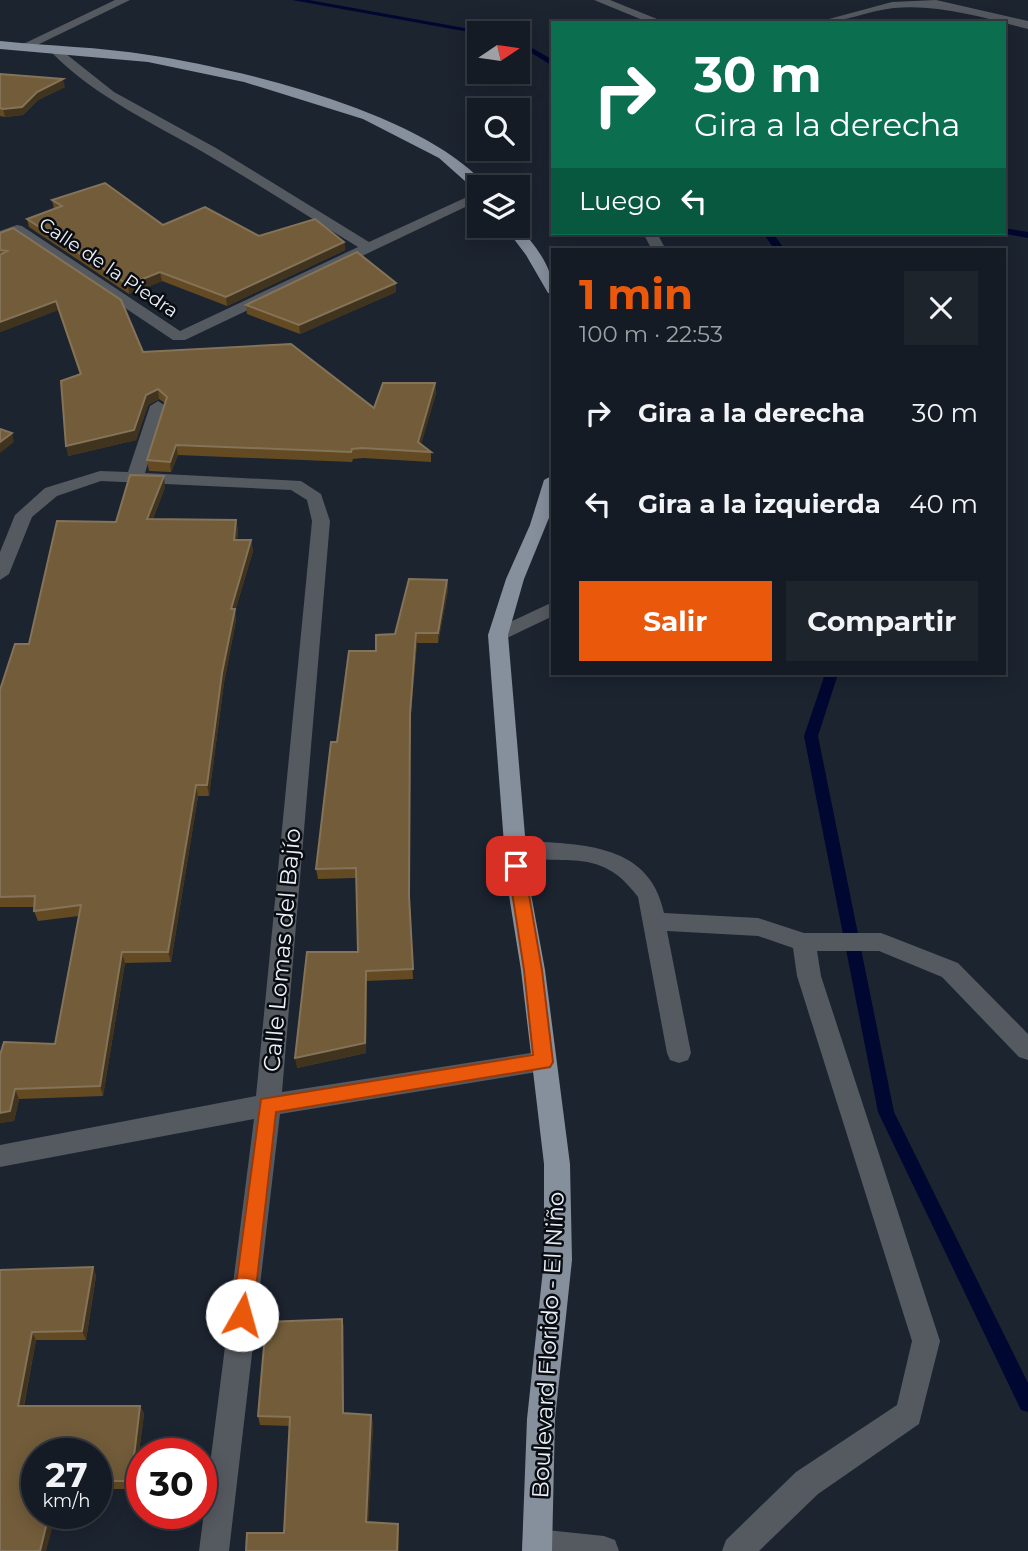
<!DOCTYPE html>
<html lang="es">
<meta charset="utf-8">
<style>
:root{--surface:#151b24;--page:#1e242c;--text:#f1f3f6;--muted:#9da1a6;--line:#343941;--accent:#ea580c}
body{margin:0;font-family:Montserrat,sans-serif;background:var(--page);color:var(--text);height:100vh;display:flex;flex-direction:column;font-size:26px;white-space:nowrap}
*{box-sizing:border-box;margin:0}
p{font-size:23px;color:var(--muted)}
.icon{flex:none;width:38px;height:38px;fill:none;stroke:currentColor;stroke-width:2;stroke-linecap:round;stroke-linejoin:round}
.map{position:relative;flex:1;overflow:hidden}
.drawer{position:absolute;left:551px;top:248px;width:455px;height:427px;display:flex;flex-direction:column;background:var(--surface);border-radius:0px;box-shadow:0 4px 18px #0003,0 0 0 2px var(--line)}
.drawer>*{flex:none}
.banner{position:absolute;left:551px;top:21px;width:455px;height:214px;border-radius:0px;box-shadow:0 4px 18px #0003,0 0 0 2px var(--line);background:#0b6e4f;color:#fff;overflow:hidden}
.needle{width:46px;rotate:77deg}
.fabs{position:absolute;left:467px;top:21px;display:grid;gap:14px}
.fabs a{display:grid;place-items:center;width:63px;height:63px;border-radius:0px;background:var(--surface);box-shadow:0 4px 18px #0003,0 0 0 2px var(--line);font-size:35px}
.speed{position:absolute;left:21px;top:1438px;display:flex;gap:14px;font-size:35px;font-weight:700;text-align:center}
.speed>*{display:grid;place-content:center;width:91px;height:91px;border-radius:50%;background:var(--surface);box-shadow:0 4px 18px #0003,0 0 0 2px var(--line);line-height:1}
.speed small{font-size:18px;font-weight:400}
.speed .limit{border:10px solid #d22;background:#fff;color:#111}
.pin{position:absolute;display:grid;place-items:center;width:60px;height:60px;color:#fff;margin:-30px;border-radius:14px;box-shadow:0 4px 10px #0006}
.me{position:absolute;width:77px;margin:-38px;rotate:7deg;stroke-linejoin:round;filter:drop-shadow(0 0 5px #0008)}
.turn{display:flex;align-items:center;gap:24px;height:147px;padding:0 28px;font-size:32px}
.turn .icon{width:91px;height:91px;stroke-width:2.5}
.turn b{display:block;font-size:49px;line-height:60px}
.then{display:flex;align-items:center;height:66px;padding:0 28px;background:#0003;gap:14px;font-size:26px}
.round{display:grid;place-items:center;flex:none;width:74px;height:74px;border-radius:0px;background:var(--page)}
.summary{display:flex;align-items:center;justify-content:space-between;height:119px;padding:0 28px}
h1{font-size:42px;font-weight:700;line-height:52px;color:var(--accent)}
.action{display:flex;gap:14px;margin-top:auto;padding:14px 28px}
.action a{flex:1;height:80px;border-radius:0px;background:var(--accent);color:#fff;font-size:28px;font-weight:700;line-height:80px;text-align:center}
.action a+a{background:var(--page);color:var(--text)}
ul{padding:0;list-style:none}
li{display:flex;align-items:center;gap:21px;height:91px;padding:0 28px}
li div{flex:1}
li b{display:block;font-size:26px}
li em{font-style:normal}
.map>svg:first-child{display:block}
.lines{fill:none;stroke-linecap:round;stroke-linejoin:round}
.stream{fill:#000730;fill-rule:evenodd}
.lane{fill:#555960;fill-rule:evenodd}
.street{fill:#555960;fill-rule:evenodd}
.primary{fill:#868f9c;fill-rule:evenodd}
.wall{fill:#634a23}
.shaded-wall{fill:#41341f}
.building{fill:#725c3a;stroke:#847358;stroke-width:2}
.route{fill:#ea580c;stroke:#983908;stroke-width:2}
.labels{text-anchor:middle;stroke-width:5;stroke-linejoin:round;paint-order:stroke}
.far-street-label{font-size:19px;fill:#eaeff8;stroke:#090d12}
.street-label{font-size:23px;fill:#eaeff8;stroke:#090d12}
</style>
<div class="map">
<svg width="1028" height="1551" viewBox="0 0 1028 1551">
<rect width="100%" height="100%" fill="#1c2430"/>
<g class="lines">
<g class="stream">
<polygon points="292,0 309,0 492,33 480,34"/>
<polygon points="518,40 553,60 553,66 518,45"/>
<polygon points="1004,228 1028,232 1028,238 1001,233 1004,233"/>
<polygon points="763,233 773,233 785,250 775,250"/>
<polygon points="825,674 838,674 818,736 894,1112 1028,1383 1028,1412 1021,1410 878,1112 804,736"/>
</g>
<g class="lane">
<polygon points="115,0 130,0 27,50 17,47"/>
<polygon points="594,0 610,0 667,23 650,23"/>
<path d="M936,0l92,21v8c-44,-11 -88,-25 -134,-21 -27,3 -51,15 -80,15l78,-21z"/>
<polygon points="643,233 657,233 666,250 652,250"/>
<polygon points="553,602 553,616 505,639 491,639 488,635 491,631"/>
</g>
<g class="street">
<path d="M56,46l58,46 102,56 153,94 111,-51v9l-295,140h-12l-157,-105 -16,5v-9l17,-6 5,1 158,105 178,-84c-50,-31 -100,-63 -150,-92 -55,-32 -111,-57 -156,-102v-6z"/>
<polygon points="158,401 166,406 145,473 301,481 321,494 330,521 282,1092 543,1051 552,1054 555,1061 552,1068 543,1071 280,1114 229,1551 199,1551 254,1119 0,1167 0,1145 256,1096 312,521 307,500 291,490 101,481 57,496 32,517 9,574 0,580 0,552 15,515 45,488 100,471 128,472 150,406"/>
<path d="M515,840c59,5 134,-1 149,73l94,5 46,15h77l8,3 69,27 70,71v26l-9,-3 -77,-80 -63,-26h-62l4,25 119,365 -21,83 -101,70 -59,57h-37l4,-11 70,-68 101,-67 15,-64 -115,-365 -4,-28 -35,-12 -91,-5 24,122 -3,7 -9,3 -9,-3 -3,-7 -29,-156c-40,-55 -77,-27 -131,-43l-3,-6 3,-6z"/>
<polygon points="537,1529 604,1536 615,1540 619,1551 525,1551 522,1544 526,1533"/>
</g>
<g class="primary">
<path d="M0,41c49,5 100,6 149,14 92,14 278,59 338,132l-12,3 -36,-32 -76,-39 -119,-37 -96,-20 -148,-13z"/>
<path d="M518,225c18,23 35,40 35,69l-5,-1 -22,-38 -22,-29z"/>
<polygon points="553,475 553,508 524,579 508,635 529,883 545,970 570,1164 572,1260 555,1419 552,1551 522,1551 527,1419 544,1260 544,1164 521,970 507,883 488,635 506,579 530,525 544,480"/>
</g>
</g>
<g class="wall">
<polygon points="0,74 65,87 38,100 23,115 5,117 0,116"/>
<polygon points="52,200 163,225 259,236 344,242 345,250 227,306 162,281 129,294 29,227 27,219 54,209"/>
<polygon points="0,233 143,352 374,408 435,383 436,393 421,444 431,452 431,462 363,458 353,459 352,462 178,455 171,472 149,471 147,460 165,403 159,399 148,405 136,440 68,456 80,375 58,310 0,332"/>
<polygon points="396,283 396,292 300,334 247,314 246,305"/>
<polygon points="165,487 153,519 236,520 238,531 237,540 251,540 253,551 235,611 236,620 224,683 209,796 198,796 171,962 125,963 103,1096 19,1099 14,1121 0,1123 0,1055 55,1044 79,916 38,921 34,911 35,907 0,907 0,690 29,644 116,522"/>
<polygon points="447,580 448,590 438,643 417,643 410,724 410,905 413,979 367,981 366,1053 297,1068 358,952 356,878 318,879 316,869 337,742 376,651 395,634"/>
<polygon points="93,1267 96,1276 86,1340 36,1340 24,1406 140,1406 144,1414 134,1489 96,1489 96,1454 37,1454 46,1551 0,1270"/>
<polygon points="342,1319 344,1328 344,1413 371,1415 373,1424 368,1522 398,1524 399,1532 399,1551 246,1551 284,1533 290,1426 260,1425 258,1416"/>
</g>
<g class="shaded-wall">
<polygon points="63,79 65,87 38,100 23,115 5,117 3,109"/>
<polygon points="344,242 345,250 227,306 226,297"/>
<polygon points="160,272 162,281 129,294 128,285"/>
<polygon points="396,283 396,292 300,334 299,325"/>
<polygon points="56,301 58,310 0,332 0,322"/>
<polygon points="435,383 436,393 419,452 418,442"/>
<polygon points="158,389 159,399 148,405 136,440 68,456 66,446 146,395"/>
<polygon points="12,433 14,442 0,453 0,442"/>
<polygon points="176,445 178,455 171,472 170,462"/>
<polygon points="164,476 165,487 149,529 147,519"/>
<polygon points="236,520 238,531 235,550 234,540"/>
<polygon points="251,540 253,551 235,611 236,620 224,683 209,796 207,785 231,609"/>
<polygon points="447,580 448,590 438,643 438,633"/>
<polygon points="416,633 417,643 410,724 410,905 413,979 409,896 410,714"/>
<polygon points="196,785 198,796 171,962 168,952"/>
<polygon points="122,952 125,963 103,1096 100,1086"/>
<polygon points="366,971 367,981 366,1053 297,1068 295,1058"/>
<polygon points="15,1089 19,1099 14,1121 0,1123 0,1113"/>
<polygon points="93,1267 96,1276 86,1340 82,1331"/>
<polygon points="342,1319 344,1328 344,1422 343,1413"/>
<polygon points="32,1332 36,1340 22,1414 18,1406"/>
<polygon points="140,1406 144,1414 134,1489 131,1481"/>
<polygon points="371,1415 373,1424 368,1531 366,1522"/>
<polygon points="49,1514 56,1514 46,1551 40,1551"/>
<polygon points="398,1524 399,1532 399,1551 397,1551"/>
</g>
<g class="building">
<polygon points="0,74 63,79 37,92 22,107 3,109 0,108"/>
<polygon points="105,183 163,225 205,207 259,236 315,219 344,242 226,297 160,272 128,285 27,219 62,206 52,200"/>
<polygon points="13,228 121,300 143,352 291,344 374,408 383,383 435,383 418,442 431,452 362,448 352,449 351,452 176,445 170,462 147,460 167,397 158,389 146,395 134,430 66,446 61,381 81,374 56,301 0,322 0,255 7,251 0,250 0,233"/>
<polygon points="357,252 396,283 299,325 246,305"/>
<polygon points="0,429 12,433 0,442"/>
<polygon points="130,475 164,476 147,519 236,520 234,540 251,540 231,609 235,609 222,673 207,785 196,785 168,952 122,952 100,1086 15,1089 10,1111 0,1113 0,1055 4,1042 55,1044 81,905 34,911 35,896 0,897 0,690 15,644 29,644 57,521 116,522"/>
<polygon points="409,579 447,580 438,633 416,633 410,714 409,896 413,969 366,971 365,1043 295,1058 307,952 358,952 356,868 316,869 331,742 337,742 349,651 376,651 376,635 395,634"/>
<polygon points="93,1267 82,1331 32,1332 18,1406 140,1406 131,1481 96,1481 96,1454 37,1454 37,1514 49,1514 40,1551 0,1551 0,1270"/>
<polygon points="342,1319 343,1413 371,1415 366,1522 398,1524 397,1551 246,1551 247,1533 284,1533 290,1417 258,1416 266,1322"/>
</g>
<polygon class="route" points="516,859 524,866 542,970 553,1062 550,1067 276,1112 253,1315 250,1322 242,1325 235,1322 232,1315 261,1099 533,1055 524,970 508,866"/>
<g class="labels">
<g class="far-street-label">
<text transform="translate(109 267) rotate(34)" y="7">Calle de la Piedra</text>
</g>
<g class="street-label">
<text transform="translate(282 950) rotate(-85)" y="8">Calle Lomas del Bajío</text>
<text transform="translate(548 1345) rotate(-87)" y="8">Boulevard Florido - El Niño</text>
</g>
</g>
</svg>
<div class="fabs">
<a><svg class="needle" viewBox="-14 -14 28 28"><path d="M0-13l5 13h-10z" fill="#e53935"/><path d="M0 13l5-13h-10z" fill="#9da1a6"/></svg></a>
<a><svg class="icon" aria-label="search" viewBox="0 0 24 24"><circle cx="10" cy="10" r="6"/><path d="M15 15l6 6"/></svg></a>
<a><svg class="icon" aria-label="layers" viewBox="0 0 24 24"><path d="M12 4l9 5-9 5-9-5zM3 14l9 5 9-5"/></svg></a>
</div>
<div class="speed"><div>27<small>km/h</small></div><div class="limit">30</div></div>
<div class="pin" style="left:516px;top:866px;background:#d93025"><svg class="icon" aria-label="arrive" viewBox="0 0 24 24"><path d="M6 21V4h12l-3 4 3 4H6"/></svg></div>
<svg class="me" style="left:242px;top:1315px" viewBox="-20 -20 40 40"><circle r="19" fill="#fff"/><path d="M0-13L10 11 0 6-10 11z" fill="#ea580c"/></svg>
<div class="banner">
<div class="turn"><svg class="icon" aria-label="right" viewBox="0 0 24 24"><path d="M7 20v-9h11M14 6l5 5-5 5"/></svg><div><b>30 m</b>Gira a la derecha</div></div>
<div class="then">Luego<svg class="icon" aria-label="left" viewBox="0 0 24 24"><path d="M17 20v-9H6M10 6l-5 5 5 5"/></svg></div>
</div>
<section class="drawer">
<div class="summary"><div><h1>1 min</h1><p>100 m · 22:53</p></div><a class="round"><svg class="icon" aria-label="close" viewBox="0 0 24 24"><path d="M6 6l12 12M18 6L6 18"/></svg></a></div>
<ul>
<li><svg class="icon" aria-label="right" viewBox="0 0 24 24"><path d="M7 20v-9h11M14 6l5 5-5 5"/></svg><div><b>Gira a la derecha</b></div><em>30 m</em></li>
<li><svg class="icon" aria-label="left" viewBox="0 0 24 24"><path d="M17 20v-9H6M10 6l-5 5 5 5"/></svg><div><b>Gira a la izquierda</b></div><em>40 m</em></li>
</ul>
<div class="action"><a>Salir</a><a>Compartir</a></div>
</section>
</div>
